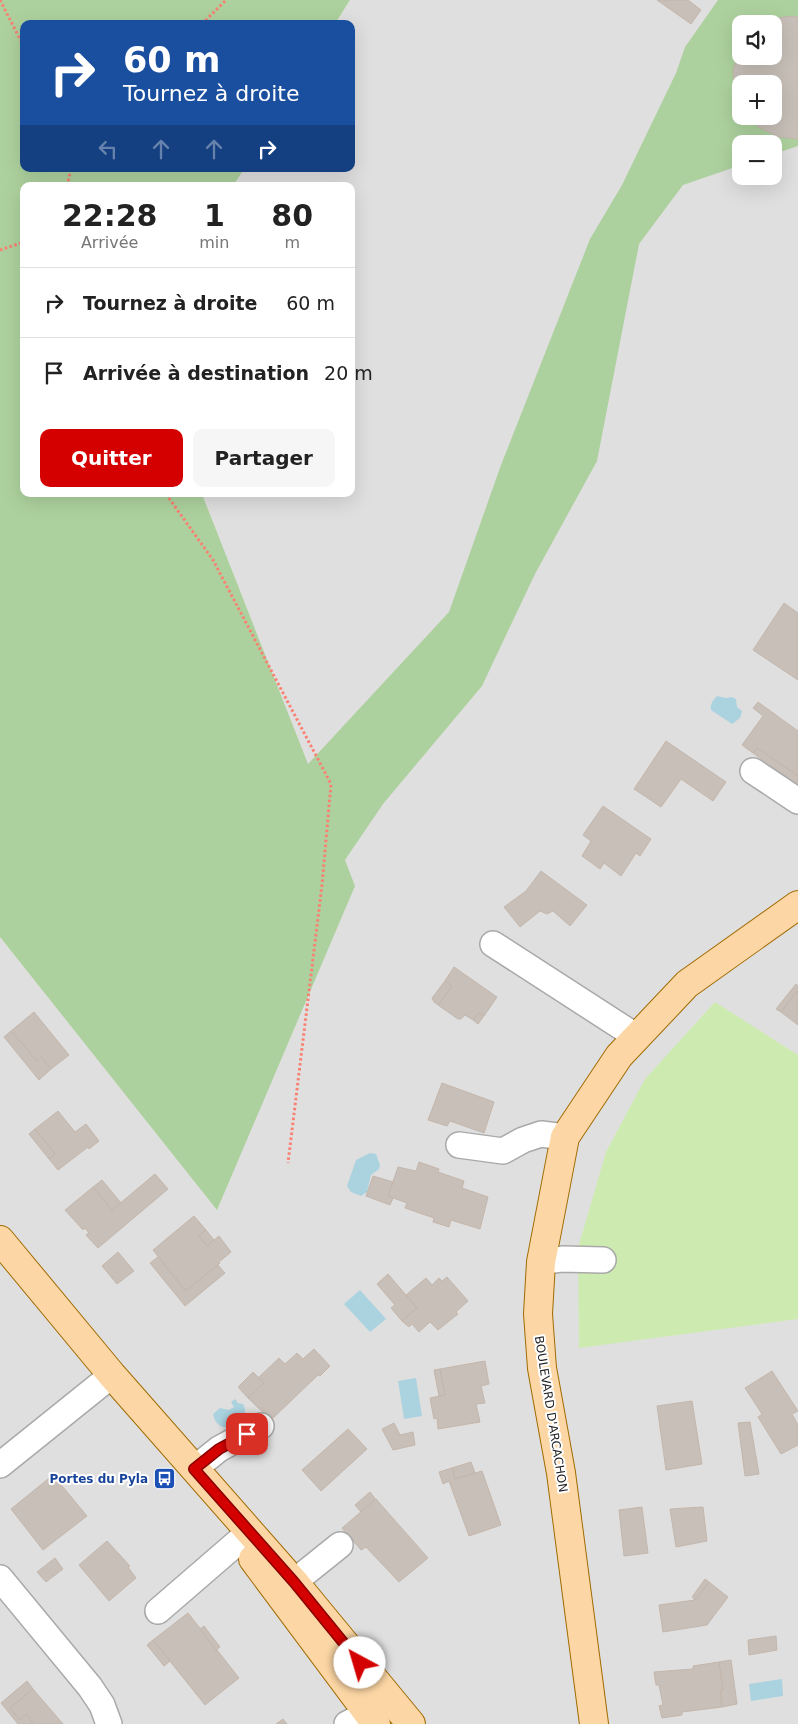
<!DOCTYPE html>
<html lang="fr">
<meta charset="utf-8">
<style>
:root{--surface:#fff;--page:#f6f6f6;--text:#222;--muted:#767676;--line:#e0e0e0;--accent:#d40000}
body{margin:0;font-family:"DejaVu Sans",sans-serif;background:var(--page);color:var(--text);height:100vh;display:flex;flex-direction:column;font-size:19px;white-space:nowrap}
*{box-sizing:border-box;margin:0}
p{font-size:16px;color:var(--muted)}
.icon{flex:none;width:28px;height:28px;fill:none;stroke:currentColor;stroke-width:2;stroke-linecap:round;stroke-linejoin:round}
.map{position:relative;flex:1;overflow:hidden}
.drawer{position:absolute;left:20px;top:182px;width:335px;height:315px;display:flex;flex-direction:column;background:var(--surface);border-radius:10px;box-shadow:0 5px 20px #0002}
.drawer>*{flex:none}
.guide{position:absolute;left:20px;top:20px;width:335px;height:152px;border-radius:10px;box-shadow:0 5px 20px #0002;background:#1a4fa0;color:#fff;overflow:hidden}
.buttons{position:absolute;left:732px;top:15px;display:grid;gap:10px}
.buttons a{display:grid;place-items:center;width:50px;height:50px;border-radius:10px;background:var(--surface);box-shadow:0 5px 20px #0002;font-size:25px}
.pin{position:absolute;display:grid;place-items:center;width:42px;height:42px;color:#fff;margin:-21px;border-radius:10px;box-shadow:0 2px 8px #0006}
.me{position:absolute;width:55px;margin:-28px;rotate:321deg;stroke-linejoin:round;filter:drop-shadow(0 0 4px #0008)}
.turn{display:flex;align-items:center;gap:18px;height:105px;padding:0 20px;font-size:22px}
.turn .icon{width:65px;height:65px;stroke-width:2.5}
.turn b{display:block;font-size:35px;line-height:42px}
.lanes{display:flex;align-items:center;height:48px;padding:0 20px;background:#0003;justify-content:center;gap:25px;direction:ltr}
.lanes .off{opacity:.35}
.eta{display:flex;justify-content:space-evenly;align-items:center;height:85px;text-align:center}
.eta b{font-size:30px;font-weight:700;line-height:35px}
.button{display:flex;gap:10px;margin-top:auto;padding:10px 20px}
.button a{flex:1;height:58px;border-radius:10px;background:var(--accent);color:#fff;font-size:20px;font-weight:700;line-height:58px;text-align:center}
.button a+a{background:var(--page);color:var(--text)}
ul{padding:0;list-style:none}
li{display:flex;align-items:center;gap:15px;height:70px;padding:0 20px;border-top:1px solid var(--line)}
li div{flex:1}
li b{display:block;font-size:19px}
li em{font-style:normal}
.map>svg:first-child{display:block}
.residential{fill:#e0dfdf;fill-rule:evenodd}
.grass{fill:#cdebb0}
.forest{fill:#add19e;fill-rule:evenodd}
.water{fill:#aad3df}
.building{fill:#c7bfb8;stroke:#c4b6ab}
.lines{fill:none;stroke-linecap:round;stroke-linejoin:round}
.minor-casing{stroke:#a9a9a9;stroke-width:28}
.major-casing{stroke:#a06b00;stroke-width:30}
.path{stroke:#fa8072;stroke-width:3;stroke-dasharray:2.5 2.5;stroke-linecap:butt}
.minor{stroke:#fff;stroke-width:25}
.major{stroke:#fcd6a4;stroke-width:28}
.route-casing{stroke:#8a0000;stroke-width:12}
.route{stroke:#d40000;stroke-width:9}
.labels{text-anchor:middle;stroke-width:4;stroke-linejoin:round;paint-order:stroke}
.street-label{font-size:12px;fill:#222;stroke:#fff}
.transit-label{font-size:12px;font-weight:bold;fill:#164399;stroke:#fff;text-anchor:end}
</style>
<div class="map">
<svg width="798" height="1724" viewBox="0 0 798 1724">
<rect width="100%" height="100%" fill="#f2efe9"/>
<path class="residential" d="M350,0h448v1724h-798v-787l217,272 128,-349 -143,-366h149v-308h-118l11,-17h107v-145h-16zM741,24h33v32h-33zM741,84h33v32h-33zM741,144h33v32h-33z"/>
<polygon class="grass" points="715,1002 798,1055 798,1319 579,1348 578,1248 606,1152 645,1079"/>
<path class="forest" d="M0,0h350l-15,24h-311v145h220l-11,17h-209v308h178l106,270 141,-152 52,-147 89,-226 32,-54 54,-112 9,-26 33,-47h80v146l-24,8v-10h-33v21l-58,20 -44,59 -42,217 -62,113 -53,112 -99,118 -38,56 10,26 -138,324 -217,-273zM741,24h33v32h-33zM741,84h33v32h-33z"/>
<g class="water">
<path d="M717,696l9,2 6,-1 4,2 1,8 5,4 -2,7 -8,6 -21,-14c-1,-6 2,-10 6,-14z"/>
<polygon points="370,1153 376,1154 380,1165 379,1169 371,1175 367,1192 361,1196 351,1192 347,1186 356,1160"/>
<polygon points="360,1290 386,1319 370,1332 344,1304"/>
<polygon points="416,1378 422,1416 404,1419 398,1381"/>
<path d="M235,1399l3,4 5,1c11,18 -25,37 -30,10l7,-6 9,2 5,-3 -3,-5z"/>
<polygon points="782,1679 783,1696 751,1701 749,1684"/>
</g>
<g class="building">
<polygon points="657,0 688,0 701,10 691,24"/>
<polygon points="792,16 798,17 798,139 779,137 758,127 748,116 774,116 774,84 741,84 741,107 737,98 734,84 733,70 741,46 741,56 774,56 774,24 765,24 778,18"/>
<polygon points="784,603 798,613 798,680 753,650"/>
<polygon points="758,702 798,731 798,776 757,748 753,753 742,745 763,716 753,708"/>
<polygon points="666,741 726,782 713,801 681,779 661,807 634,789"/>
<polygon points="757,748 798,776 798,785 753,753"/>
<polygon points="603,806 651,839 640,856 636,853 621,876 604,863 600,869 582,856 591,841 583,835"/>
<polygon points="541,871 587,905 570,926 553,911 547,914 540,911 520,927 504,907 526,891"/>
<polygon points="454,967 497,997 484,1016 479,1013 473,1020 465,1015 461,1019 458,1019 438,1005 452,986 445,981"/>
<polygon points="445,981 452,986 438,1005 434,1002 432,998"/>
<polygon points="796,984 798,986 798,990 781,1012 776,1009"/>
<polygon points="798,990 798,1025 781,1012"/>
<polygon points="34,1012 69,1055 51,1069 41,1057 37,1061 11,1031"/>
<polygon points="479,1013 484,1016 478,1024 473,1020"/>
<polygon points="11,1031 37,1061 41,1057 51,1069 39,1080 4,1037"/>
<polygon points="442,1083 494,1102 484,1133 450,1121 447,1126 428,1120"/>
<polygon points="58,1111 75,1132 86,1124 99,1141 89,1149 88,1147 58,1170 49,1159 55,1154 35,1129"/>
<polygon points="35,1129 55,1154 49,1159 29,1134"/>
<polygon points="419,1162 439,1169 438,1172 464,1181 462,1188 488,1197 480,1229 451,1220 449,1227 433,1222 434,1218 405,1208 407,1203 388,1196 398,1167 416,1171"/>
<polygon points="155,1174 168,1189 98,1248 86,1235 89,1233 85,1228 83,1230 65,1210 93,1187 112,1210"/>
<polygon points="373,1176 393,1182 388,1196 393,1198 390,1205 366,1196"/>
<polygon points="102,1180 121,1203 112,1210 93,1187"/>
<polygon points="194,1216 206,1230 199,1236 207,1246 219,1236 231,1252 219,1262 220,1263 186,1291 153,1250"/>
<polygon points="206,1230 214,1240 207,1246 199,1236"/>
<polygon points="118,1252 134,1271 117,1284 102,1266"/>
<polygon points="158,1257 186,1291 218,1265 225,1273 185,1306 150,1263"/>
<polygon points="388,1274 417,1308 402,1321 391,1308 395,1305 377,1284"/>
<polygon points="447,1277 468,1301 456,1312 458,1314 438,1330 430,1322 419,1332 412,1324 409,1327 402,1321 417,1308 406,1295 426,1278 432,1285 439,1278 442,1281"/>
<polygon points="314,1349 330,1366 320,1376 318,1375 271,1420 248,1398 264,1383 258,1378 279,1358 285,1364 297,1353 303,1359"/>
<polygon points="485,1361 489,1384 481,1386 485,1403 476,1404 480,1422 438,1429 437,1418 434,1419 430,1398 445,1395 440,1369"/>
<polygon points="440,1369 445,1395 439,1396 434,1370"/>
<polygon points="772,1371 798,1411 792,1414 798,1425 798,1445 781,1454 758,1417 762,1414 745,1388"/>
<polygon points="253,1372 264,1383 248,1398 238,1387"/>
<polygon points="692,1401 702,1464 666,1470 657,1406"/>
<polygon points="750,1422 759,1474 745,1476 738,1423"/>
<polygon points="394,1423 400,1435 413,1432 415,1445 393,1450 382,1429"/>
<polygon points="348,1429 367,1449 321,1491 302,1470"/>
<polygon points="471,1462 475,1473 455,1479 452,1468"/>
<polygon points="452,1468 455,1479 482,1471 501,1525 469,1536 449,1481 443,1484 439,1472"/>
<polygon points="53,1475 87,1516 43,1550 11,1509"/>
<polygon points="370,1492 376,1500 361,1512 355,1505"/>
<polygon points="376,1499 428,1558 399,1582 366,1547 361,1550 342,1528"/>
<polygon points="642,1507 648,1553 624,1556 619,1510"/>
<polygon points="703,1507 707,1541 676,1547 670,1509"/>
<polygon points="107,1541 130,1566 128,1567 136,1578 109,1601 79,1565"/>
<polygon points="55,1558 63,1569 46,1582 37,1572"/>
<polygon points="705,1579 709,1582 695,1600 692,1597"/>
<polygon points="709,1582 728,1597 707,1625 663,1632 659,1605 695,1600"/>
<polygon points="188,1613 239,1678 205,1705 153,1640"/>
<polygon points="204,1626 220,1647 216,1650 200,1629"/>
<polygon points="776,1636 777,1650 749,1655 748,1640"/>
<polygon points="153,1640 170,1661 164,1666 147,1645"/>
<polygon points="731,1660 737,1704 722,1707 720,1690 723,1690 719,1662"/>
<polygon points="719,1662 723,1690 720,1690 722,1707 682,1712 682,1715 662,1718 659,1706 663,1705 659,1685 656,1685 654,1672 693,1669 693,1666"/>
<polygon points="27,1681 33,1689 10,1708 20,1720 26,1714 34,1724 18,1724 1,1703"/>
<polygon points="33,1689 63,1724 34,1724 26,1714 20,1720 10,1708"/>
<polygon points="283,1719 287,1724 276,1724"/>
</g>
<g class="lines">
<defs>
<g id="minor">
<polyline points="753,771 798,801"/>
<polyline points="493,944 637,1037"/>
<polyline points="459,1145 503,1151 523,1140 541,1134 565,1137"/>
<polyline points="541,1262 562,1259 603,1260"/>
<polyline points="0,1465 112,1375"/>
<polyline points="194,1469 219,1449 261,1426"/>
<polyline points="0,1578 90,1687 102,1705 109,1724"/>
<polyline points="279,1594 340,1545"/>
<polyline points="158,1611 239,1541"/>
<polyline points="347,1724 368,1713"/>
</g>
<g id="major">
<polyline points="0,1240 112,1375 294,1582 411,1724"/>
<polyline points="253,1559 376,1724"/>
<polyline points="594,1724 561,1473 542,1368 538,1314 541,1262 565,1137 619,1056 687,984 798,905"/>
</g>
</defs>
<use href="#minor" class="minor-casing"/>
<use href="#major" class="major-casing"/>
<g class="path">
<polyline points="0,0 24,47"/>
<polyline points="202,24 226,0"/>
<polyline points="67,186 71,169"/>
<polyline points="0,250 24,242"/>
<polyline points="166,494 213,560 331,784 322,885 288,1163"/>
</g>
<use href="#minor" class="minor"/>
<use href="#major" class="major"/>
</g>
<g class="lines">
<defs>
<polyline id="route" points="247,1434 219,1449 194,1469 294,1582 360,1663"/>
</defs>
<use href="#route" class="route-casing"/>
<use href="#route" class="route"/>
</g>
<defs>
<symbol id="bus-square" viewBox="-11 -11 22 22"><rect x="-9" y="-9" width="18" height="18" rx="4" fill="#1a4fb4" stroke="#fff"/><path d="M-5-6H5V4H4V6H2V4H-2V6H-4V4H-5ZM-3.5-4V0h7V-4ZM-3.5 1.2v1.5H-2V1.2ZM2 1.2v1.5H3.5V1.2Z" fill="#fff"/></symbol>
</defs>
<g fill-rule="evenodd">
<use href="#bus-square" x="152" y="1466" width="25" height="25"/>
</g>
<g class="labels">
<g class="street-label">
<text transform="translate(551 1414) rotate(81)" y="4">BOULEVARD D'ARCACHON</text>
</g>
<g class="transit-label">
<text x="148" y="1483">Portes du Pyla</text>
</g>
</g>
</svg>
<div class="buttons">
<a><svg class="icon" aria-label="sound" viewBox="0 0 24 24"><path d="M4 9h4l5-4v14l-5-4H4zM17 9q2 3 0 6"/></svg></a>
<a>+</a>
<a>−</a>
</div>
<div class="pin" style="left:247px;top:1434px;background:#d93025"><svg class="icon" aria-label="arrive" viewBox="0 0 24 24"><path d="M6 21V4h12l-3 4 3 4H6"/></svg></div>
<svg class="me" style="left:360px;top:1663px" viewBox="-20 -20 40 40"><circle r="19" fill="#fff"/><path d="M0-13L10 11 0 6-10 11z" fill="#d40000"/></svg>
<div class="guide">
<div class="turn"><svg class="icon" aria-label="right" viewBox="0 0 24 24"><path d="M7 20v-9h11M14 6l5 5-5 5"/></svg><div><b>60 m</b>Tournez à droite</div></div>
<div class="lanes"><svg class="icon off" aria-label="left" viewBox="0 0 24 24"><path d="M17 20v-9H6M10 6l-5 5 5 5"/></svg><svg class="icon off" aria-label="ahead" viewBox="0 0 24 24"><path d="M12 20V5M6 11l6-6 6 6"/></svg><svg class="icon off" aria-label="ahead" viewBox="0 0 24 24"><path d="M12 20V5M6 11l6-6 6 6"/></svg><svg class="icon" aria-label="right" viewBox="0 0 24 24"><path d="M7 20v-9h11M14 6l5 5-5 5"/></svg></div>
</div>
<section class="drawer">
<div class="eta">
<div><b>22:28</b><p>Arrivée</p></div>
<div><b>1</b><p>min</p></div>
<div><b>80</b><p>m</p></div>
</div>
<ul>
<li><svg class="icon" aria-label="right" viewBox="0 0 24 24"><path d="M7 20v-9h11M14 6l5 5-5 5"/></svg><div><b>Tournez à droite</b></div><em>60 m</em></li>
<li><svg class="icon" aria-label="arrive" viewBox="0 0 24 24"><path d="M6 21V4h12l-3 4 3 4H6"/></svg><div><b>Arrivée à destination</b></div><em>20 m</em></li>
</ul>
<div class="button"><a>Quitter</a><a>Partager</a></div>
</section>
</div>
